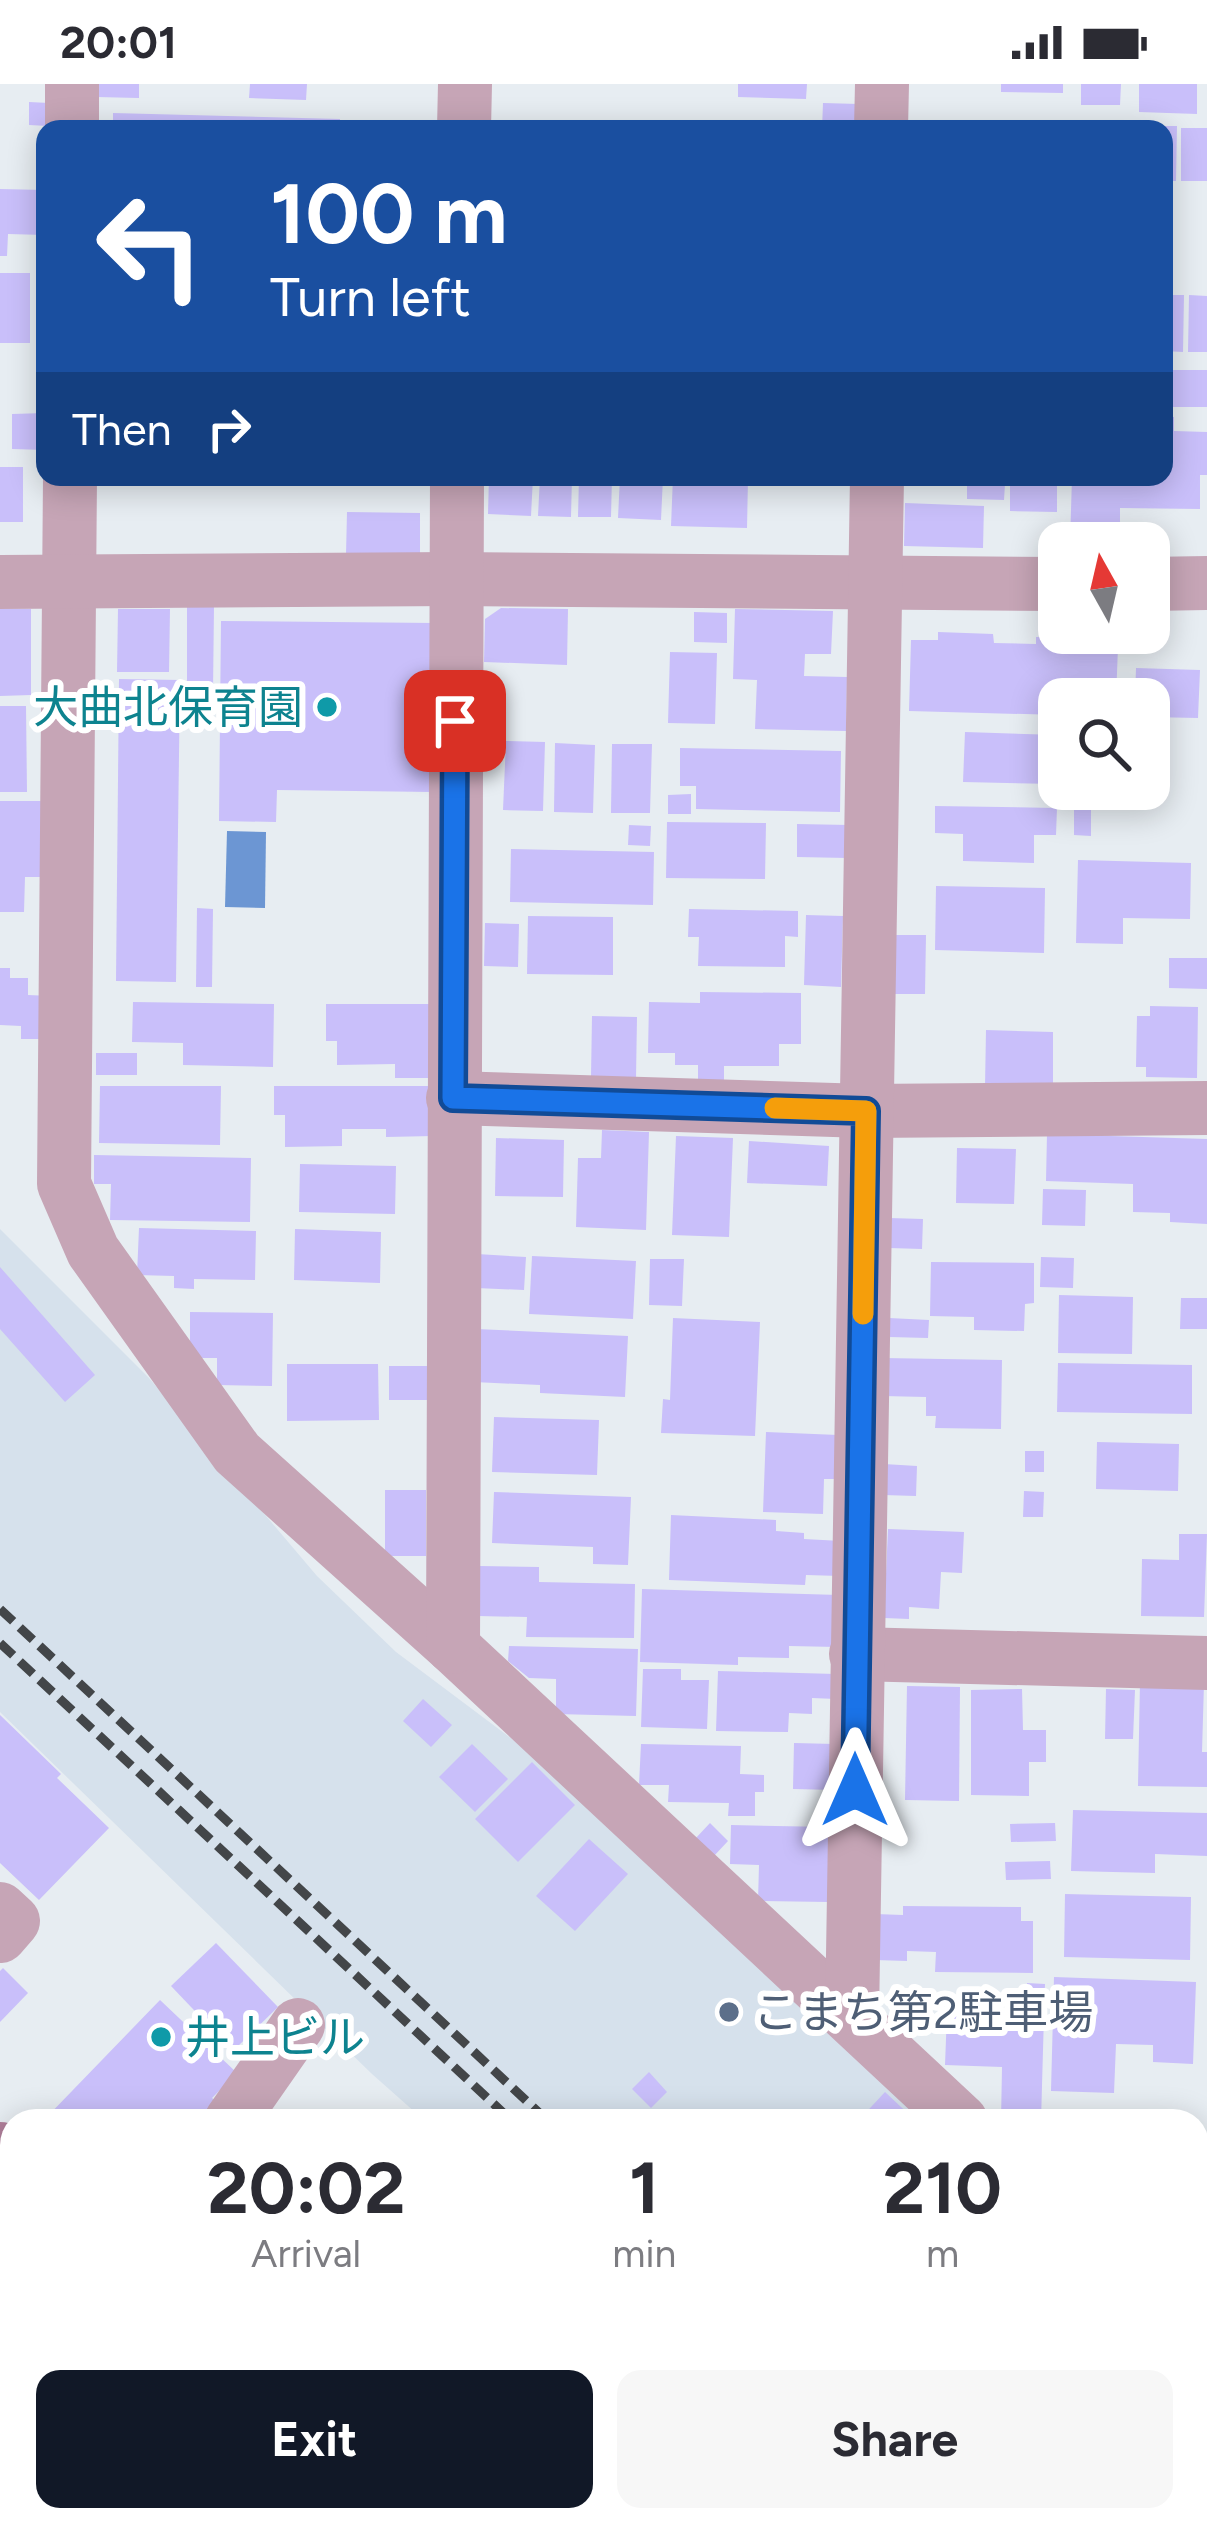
<!DOCTYPE html>
<meta charset="utf-8">
<style>
:root{--surface:#fff;--page:#f7f7f7;--text:#2b2b33;--muted:#7c7c81;--accent:#111827}
body{margin:0;font-family:Figtree,"Noto Sans JP",sans-serif;background:var(--page);color:var(--text);height:100vh;display:flex;flex-direction:column;font-size:45px;white-space:nowrap}
*{box-sizing:border-box;margin:0}
p{font-size:39px;color:var(--muted)}
.icon{flex:none;width:66px;height:66px;fill:none;stroke:currentColor;stroke-width:2;stroke-linecap:round;stroke-linejoin:round}
.map{position:relative;flex:1;overflow:hidden}
.side{position:absolute;left:0px;top:2025px;width:1209px;height:423px;display:flex;flex-direction:column;background:var(--surface);border-radius:36px 36px 0 0;box-shadow:0 6px 30px #0003}
.side>*{flex:none}
.guide{position:absolute;left:36px;top:36px;width:1137px;height:366px;border-radius:24px;box-shadow:0 6px 30px #0003;background:#1a4fa0;color:#fff;overflow:hidden}
.needle{width:78px;rotate:352deg}
.fabs{position:absolute;left:1038px;top:438px;display:grid;gap:24px}
.fabs a{display:grid;place-items:center;width:132px;height:132px;border-radius:24px;background:var(--surface);box-shadow:0 6px 30px #0003;font-size:60px}
.pin{position:absolute;display:grid;place-items:center;width:102px;height:102px;color:#fff;margin:-51px;border-radius:24px;box-shadow:0 6px 18px #0006}
.me{position:absolute;width:132px;margin:-66px;rotate:0deg;stroke-linejoin:round;filter:drop-shadow(0 0 9px #0008)}
.turn{display:flex;align-items:center;gap:42px;height:252px;padding:0 36px;font-size:54px}
.turn .icon{width:156px;height:156px;stroke-width:2.5}
.turn b{display:block;font-size:84px;line-height:102px}
.then{display:flex;align-items:center;height:114px;padding:0 36px;background:#0003;gap:24px;font-size:45px}
.eta{display:flex;justify-content:space-evenly;align-items:center;height:204px;text-align:center}
.eta b{font-size:72px;font-weight:700;line-height:84px}
.cta{display:flex;gap:24px;margin-top:auto;padding:24px 36px}
.cta a{flex:1;height:138px;border-radius:24px;background:var(--accent);color:#fff;font-size:48px;font-weight:700;line-height:138px;text-align:center}
.cta a+a{background:var(--page);color:var(--text)}
.status{display:flex;justify-content:space-between;align-items:center;height:84px;padding:0 60px;background:var(--surface);direction:ltr}
.status svg{height:33px;fill:currentColor}
.map>svg:first-child{display:block}
.built{fill:#d6e1ec}
.water{fill:#6c96d3}
.building{fill:#c9bffa}
.lines{fill:none;stroke-linecap:round;stroke-linejoin:round}
.street{stroke:#c6a5b6;stroke-width:54}
.secondary{stroke:#b2819c;stroke-width:66}
.rail{stroke:#434649;stroke-width:9;stroke-dasharray:18 9;stroke-linecap:butt}
.route-casing{stroke:#114b97;stroke-width:30}
.route{stroke:#1a73e8;stroke-width:21}
.slow{stroke:#f59e0b;stroke-width:21}
.culture-dot{fill:#0f9aa8;stroke:#fff;stroke-width:4.5}
.service-dot{fill:#5c6f8a;stroke:#fff;stroke-width:4.5}
.labels{text-anchor:middle;stroke-width:12;stroke-linejoin:round;paint-order:stroke}
.culture-label{font-size:45px;fill:#0d838f;stroke:#fff;text-anchor:end}
.service-label{font-size:45px;fill:#4e5e75;stroke:#fff;text-anchor:start}
</style>
<div class="status"><b>20:01</b><svg viewBox="0 0 49 12"><path d="M0 12V9h3v3zM5 12V6h3v6zM10 12V3h3v9zM15 12V0h3v12zM26 1h20v11H26zM47 4h2v5h-2z"/></svg></div>
<div class="map">
<svg width="1207" height="2447" viewBox="0 0 1207 2447">
<rect width="100%" height="100%" fill="#e7edf2"/>
<g class="built">
<polygon points="0,1145 149,1294 317,1492 396,1568 520,1661 938,2037 425,2037 372,1990 0,1628"/>
<polygon points="871,2436 1071,2436 1061,2447 883,2447"/>
</g>
<polygon class="water" points="227,747 266,748 265,824 225,823"/>
<g class="building">
<polygon points="97,0 139,0 139,14 97,13"/>
<polygon points="250,0 307,0 306,16 249,14"/>
<polygon points="738,0 807,0 806,15 738,13"/>
<polygon points="1001,0 1063,0 1063,9 1001,8"/>
<polygon points="1081,0 1121,0 1120,21 1081,21"/>
<polygon points="1139,0 1197,0 1197,30 1139,28"/>
<polygon points="29,18 49,19 48,42 29,41"/>
<polygon points="823,19 858,20 857,45 822,45"/>
<polygon points="113,29 340,35 340,45 113,45"/>
<polygon points="1164,42 1177,42 1176,97 1164,97"/>
<rect x="1181" y="44" width="26" height="53"/>
<polygon points="0,105 45,106 45,151 8,150 7,172 0,172"/>
<rect x="0" y="189" width="30" height="70"/>
<polygon points="1164,211 1184,211 1183,268 1164,267"/>
<polygon points="1189,211 1207,212 1207,268 1188,268"/>
<rect x="1173" y="286" width="34" height="37"/>
<polygon points="45,329 45,366 12,365 12,330"/>
<polygon points="1164,332 1174,333 1174,347 1207,348 1207,391 1200,391 1200,425 1120,424 1120,459 1070,459 1072,393 1164,393"/>
<rect x="0" y="383" width="23" height="55"/>
<polygon points="489,393 533,393 531,432 488,430"/>
<polygon points="540,393 572,393 571,433 538,432"/>
<polygon points="579,393 612,393 611,433 578,433"/>
<polygon points="620,393 663,393 661,436 618,434"/>
<polygon points="673,393 748,395 747,444 671,442"/>
<polygon points="1010,393 1057,393 1057,428 1010,427"/>
<polygon points="967,399 1005,400 1004,416 967,415"/>
<polygon points="905,419 984,422 983,464 904,462"/>
<polygon points="347,428 420,429 420,472 346,471"/>
<polygon points="187,521 214,522 213,607 187,606"/>
<polygon points="501,524 568,525 567,581 484,578 485,535"/>
<polygon points="0,525 31,525 31,611 0,612"/>
<polygon points="118,525 170,525 169,588 117,588"/>
<polygon points="735,525 833,527 831,570 805,570 804,592 847,593 846,647 755,645 757,596 733,595"/>
<polygon points="694,528 727,529 727,559 694,558"/>
<polygon points="221,537 435,539 433,708 277,706 276,738 219,737"/>
<polygon points="938,548 993,550 994,559 1036,560 1036,553 1081,554 1081,562 1118,563 1116,615 1059,615 1059,631 909,627 911,556 938,556"/>
<polygon points="670,568 717,569 715,640 668,639"/>
<polygon points="1136,584 1200,586 1198,634 1149,633 1149,615 1135,615"/>
<polygon points="119,595 180,596 176,898 116,897"/>
<polygon points="0,622 26,622 27,708 0,708"/>
<polygon points="965,648 1058,651 1056,700 963,698"/>
<polygon points="506,657 545,658 543,727 503,726"/>
<polygon points="555,659 595,661 593,729 554,728"/>
<polygon points="612,660 652,660 650,729 611,729"/>
<polygon points="680,664 841,667 840,728 696,725 696,702 680,702"/>
<polygon points="691,710 691,730 668,730 668,711"/>
<polygon points="0,717 57,717 57,793 25,793 24,828 0,828"/>
<polygon points="935,722 1057,724 1056,751 1034,751 1034,779 963,777 963,750 935,749"/>
<polygon points="1074,724 1091,724 1091,752 1074,751"/>
<polygon points="667,738 766,739 765,795 666,794"/>
<polygon points="797,740 849,741 848,774 797,773"/>
<polygon points="629,741 651,742 650,762 628,761"/>
<polygon points="511,765 654,768 653,821 510,818"/>
<polygon points="1078,776 1191,779 1190,835 1123,834 1123,860 1076,859"/>
<polygon points="936,802 1045,804 1044,869 935,866"/>
<polygon points="197,824 213,825 212,903 196,903"/>
<polygon points="689,825 798,827 798,853 785,852 785,883 698,882 699,853 688,853"/>
<polygon points="806,831 843,832 841,903 804,901"/>
<polygon points="528,832 613,833 613,891 527,890"/>
<polygon points="485,839 519,840 518,883 484,882"/>
<polygon points="892,851 926,851 925,910 891,910"/>
<polygon points="1169,874 1207,874 1207,905 1169,904"/>
<polygon points="0,884 10,884 10,894 28,894 28,911 51,912 50,955 21,955 21,942 0,941"/>
<polygon points="700,908 801,909 801,960 779,960 779,982 724,982 724,997 698,997 698,981 675,981 675,969 648,969 649,918 700,919"/>
<polygon points="133,918 274,920 273,983 183,981 183,959 132,958"/>
<polygon points="326,920 429,920 430,994 395,994 395,980 337,981 337,957 326,957"/>
<polygon points="1150,922 1198,923 1197,994 1146,993 1146,983 1136,983 1137,932 1150,932"/>
<polygon points="592,932 637,933 636,994 591,993"/>
<polygon points="986,946 1053,948 1053,1005 985,1003"/>
<rect x="96" y="969" width="41" height="22"/>
<polygon points="100,1002 221,1002 220,1061 99,1059"/>
<polygon points="274,1002 433,1002 433,1052 386,1053 386,1045 342,1045 342,1062 285,1063 285,1031 274,1031"/>
<polygon points="602,1046 649,1048 646,1146 576,1143 578,1074 601,1074"/>
<polygon points="1047,1050 1207,1055 1207,1140 1170,1138 1170,1129 1133,1128 1133,1100 1046,1097"/>
<polygon points="676,1052 733,1054 729,1153 672,1151"/>
<polygon points="496,1054 564,1056 563,1113 495,1112"/>
<polygon points="749,1057 829,1062 827,1102 747,1099"/>
<polygon points="957,1064 1016,1065 1014,1120 956,1119"/>
<polygon points="94,1071 251,1074 250,1138 110,1136 111,1100 94,1100"/>
<polygon points="300,1080 396,1082 395,1130 299,1128"/>
<polygon points="1043,1105 1086,1106 1085,1142 1042,1141"/>
<polygon points="889,1134 923,1135 922,1165 889,1164"/>
<polygon points="139,1144 256,1147 255,1196 194,1195 194,1205 174,1204 174,1192 137,1191"/>
<polygon points="295,1145 381,1148 380,1199 294,1196"/>
<polygon points="477,1170 526,1173 524,1206 476,1204"/>
<polygon points="532,1172 636,1177 633,1235 529,1230"/>
<polygon points="1041,1173 1074,1174 1073,1204 1040,1203"/>
<polygon points="650,1175 684,1175 682,1222 649,1221"/>
<polygon points="931,1178 1034,1179 1034,1219 1025,1220 1024,1247 974,1246 974,1233 930,1232"/>
<polygon points="0,1183 95,1291 65,1318 0,1245"/>
<polygon points="1059,1211 1133,1213 1132,1270 1058,1269"/>
<polygon points="1181,1214 1207,1214 1207,1245 1180,1245"/>
<polygon points="190,1228 273,1229 272,1302 217,1301 217,1274 190,1274"/>
<polygon points="673,1234 760,1238 755,1352 661,1349 663,1315 670,1316"/>
<polygon points="889,1234 929,1236 928,1254 889,1253"/>
<polygon points="476,1245 628,1252 625,1313 540,1309 540,1301 474,1298"/>
<polygon points="883,1274 1002,1276 1001,1345 935,1344 936,1332 926,1332 926,1313 883,1312"/>
<polygon points="1058,1279 1192,1281 1192,1330 1057,1328"/>
<polygon points="287,1280 378,1280 379,1336 287,1337"/>
<polygon points="389,1282 432,1282 431,1316 389,1316"/>
<polygon points="494,1333 599,1336 597,1391 492,1388"/>
<polygon points="766,1348 838,1351 837,1395 824,1395 823,1430 763,1428"/>
<polygon points="1097,1358 1179,1360 1178,1407 1096,1405"/>
<rect x="1025" y="1367" width="19" height="21"/>
<polygon points="884,1380 917,1382 916,1412 883,1411"/>
<rect x="385" y="1406" width="41" height="66"/>
<polygon points="1024,1407 1044,1408 1043,1433 1023,1433"/>
<polygon points="494,1408 631,1413 628,1481 593,1480 593,1463 492,1459"/>
<polygon points="671,1431 776,1436 776,1447 804,1449 804,1455 841,1457 840,1492 806,1491 805,1501 669,1496"/>
<polygon points="888,1445 964,1448 962,1489 941,1488 939,1525 909,1523 909,1535 884,1534"/>
<polygon points="1179,1450 1207,1450 1204,1533 1141,1532 1142,1475 1179,1476"/>
<polygon points="479,1482 539,1483 539,1498 635,1500 634,1554 526,1553 527,1533 478,1532"/>
<polygon points="642,1505 839,1511 837,1563 789,1562 789,1574 738,1573 738,1581 640,1578"/>
<polygon points="509,1562 638,1565 636,1632 556,1630 556,1595 529,1594 508,1577"/>
<polygon points="643,1585 681,1585 681,1596 709,1596 707,1645 641,1643"/>
<polygon points="718,1587 836,1590 836,1615 812,1614 812,1630 789,1629 788,1648 716,1647"/>
<polygon points="1140,1598 1204,1599 1202,1668 1207,1668 1207,1703 1138,1702"/>
<polygon points="907,1602 960,1603 959,1717 905,1716"/>
<polygon points="1022,1605 1023,1646 1046,1646 1046,1678 1029,1678 1029,1712 971,1711 971,1606"/>
<polygon points="1106,1605 1135,1606 1133,1655 1105,1655"/>
<polygon points="423,1615 452,1641 431,1663 403,1637"/>
<polygon points="0,1631 61,1690 57,1694 109,1744 39,1816 0,1779"/>
<polygon points="794,1659 835,1660 835,1706 793,1705"/>
<polygon points="472,1660 508,1695 475,1728 439,1693"/>
<polygon points="641,1660 741,1662 740,1690 764,1691 764,1708 755,1708 755,1732 728,1732 729,1719 668,1718 669,1701 639,1701"/>
<polygon points="532,1678 575,1721 518,1778 475,1735"/>
<polygon points="1073,1726 1207,1729 1207,1772 1155,1770 1155,1789 1071,1787"/>
<polygon points="710,1739 728,1757 713,1773 695,1755"/>
<polygon points="1055,1739 1056,1757 1011,1758 1010,1740"/>
<polygon points="731,1741 830,1743 828,1818 758,1817 759,1781 730,1780"/>
<polygon points="589,1755 628,1790 575,1847 536,1812"/>
<polygon points="1050,1777 1051,1795 1006,1796 1005,1778"/>
<polygon points="1065,1810 1191,1813 1190,1876 1064,1873"/>
<polygon points="903,1822 1021,1823 1021,1837 1033,1837 1033,1889 935,1888 936,1868 907,1867 907,1877 875,1876 875,1830 903,1831"/>
<polygon points="216,1859 278,1923 233,1967 171,1902"/>
<polygon points="3,1884 28,1909 0,1938 0,1887"/>
<polygon points="1054,1893 1196,1898 1193,1980 1153,1978 1153,1961 1116,1960 1114,2009 1051,2007"/>
<polygon points="1027,1899 1045,1900 1044,1924 1026,1924"/>
<polygon points="160,1916 237,1989 212,2014 222,2022 208,2037 43,2037"/>
<polygon points="947,1929 1044,1931 1041,2037 1001,2037 1002,1983 945,1981"/>
<polygon points="649,1988 667,2008 651,2024 632,2005"/>
<polygon points="885,2008 916,2037 858,2037"/>
<polygon points="0,2156 12,2167 12,2182 6,2189 12,2194 8,2210 12,2223 0,2236"/>
<polygon points="1197,2332 1207,2340 1207,2400 1197,2412"/>
<polygon points="549,2436 614,2436 605,2447 564,2447"/>
<polygon points="773,2436 804,2436 815,2447 762,2447"/>
</g>
<g class="lines">
<g class="street">
<polyline points="72,45 72,0"/>
<polyline points="464,45 465,0"/>
<polyline points="881,45 882,0"/>
<polyline points="70,393 64,1100 93,1167 237,1369 453,1563 961,2037"/>
<polyline points="0,498 455,495 1059,500"/>
<polyline points="1149,500 1207,499"/>
<polyline points="453,1014 866,1027 1207,1024"/>
<polyline points="453,1563 457,393"/>
<polyline points="856,1570 1207,1579"/>
<polyline points="0,1825 13,1837 0,1852"/>
<polyline points="852,1933 877,393"/>
<polyline points="231,2037 298,1941"/>
<polyline points="1197,2171 1207,2100"/>
<polyline points="1197,2260 1207,2267"/>
<polyline points="0,2358 12,2344"/>
<polyline points="831,2436 843,2447"/>
<polyline points="696,2447 710,2436"/>
</g>
<g class="secondary">
<polyline points="0,2071 12,2081"/>
<polyline points="470,2436 484,2447"/>
</g>
<g class="rail">
<polyline points="0,1525 548,2037"/>
<polyline points="0,1559 512,2037"/>
<polyline points="939,2436 951,2447"/>
<polyline points="975,2436 987,2447"/>
</g>
</g>
<g class="lines">
<defs>
<polyline id="route" points="455,637 453,1014 866,1027 855,1706"/>
</defs>
<use href="#route" class="route-casing"/>
<use href="#route" class="route"/>
<polyline class="slow" points="775,1024 866,1027 863,1230"/>
</g>
<g class="culture-dot">
<circle cx="327" cy="623" r="12"/>
<circle cx="161" cy="1953" r="12"/>
</g>
<circle class="service-dot" cx="729" cy="1928" r="12"/>
<g class="labels">
<g class="culture-label">
<text x="303" y="639">大曲北保育園</text>
<text x="185" y="1969" text-anchor="start">井上ビル</text>
</g>
<g class="service-label">
<text x="753" y="1944">こまち第2駐車場</text>
</g>
</g>
</svg>
<div class="fabs">
<a><svg class="needle" viewBox="-14 -14 28 28"><path d="M0-13l5 13h-10z" fill="#e53935"/><path d="M0 13l5-13h-10z" fill="#7c7c81"/></svg></a>
<a><svg class="icon" aria-label="search" viewBox="0 0 24 24"><circle cx="10" cy="10" r="6"/><path d="M15 15l6 6"/></svg></a>
</div>
<div class="pin" style="left:455px;top:637px;background:#d93025"><svg class="icon" aria-label="arrive" viewBox="0 0 24 24"><path d="M6 21V4h12l-3 4 3 4H6"/></svg></div>
<svg class="me" style="left:855px;top:1706px" viewBox="-20 -20 40 40"><path d="M0-17L14 15 0 8-14 15z" fill="#1a73e8" stroke="#fff" stroke-width="4"/></svg>
<div class="guide">
<div class="turn"><svg class="icon" aria-label="left" viewBox="0 0 24 24"><path d="M17 20v-9H6M10 6l-5 5 5 5"/></svg><div><b>100 m</b>Turn left</div></div>
<div class="then">Then<svg class="icon" aria-label="right" viewBox="0 0 24 24"><path d="M7 20v-9h11M14 6l5 5-5 5"/></svg></div>
</div>
<section class="side">
<div class="eta">
<div><b>20:02</b><p>Arrival</p></div>
<div><b>1</b><p>min</p></div>
<div><b>210</b><p>m</p></div>
</div>
<div class="cta"><a>Exit</a><a>Share</a></div>
</section>
</div>
